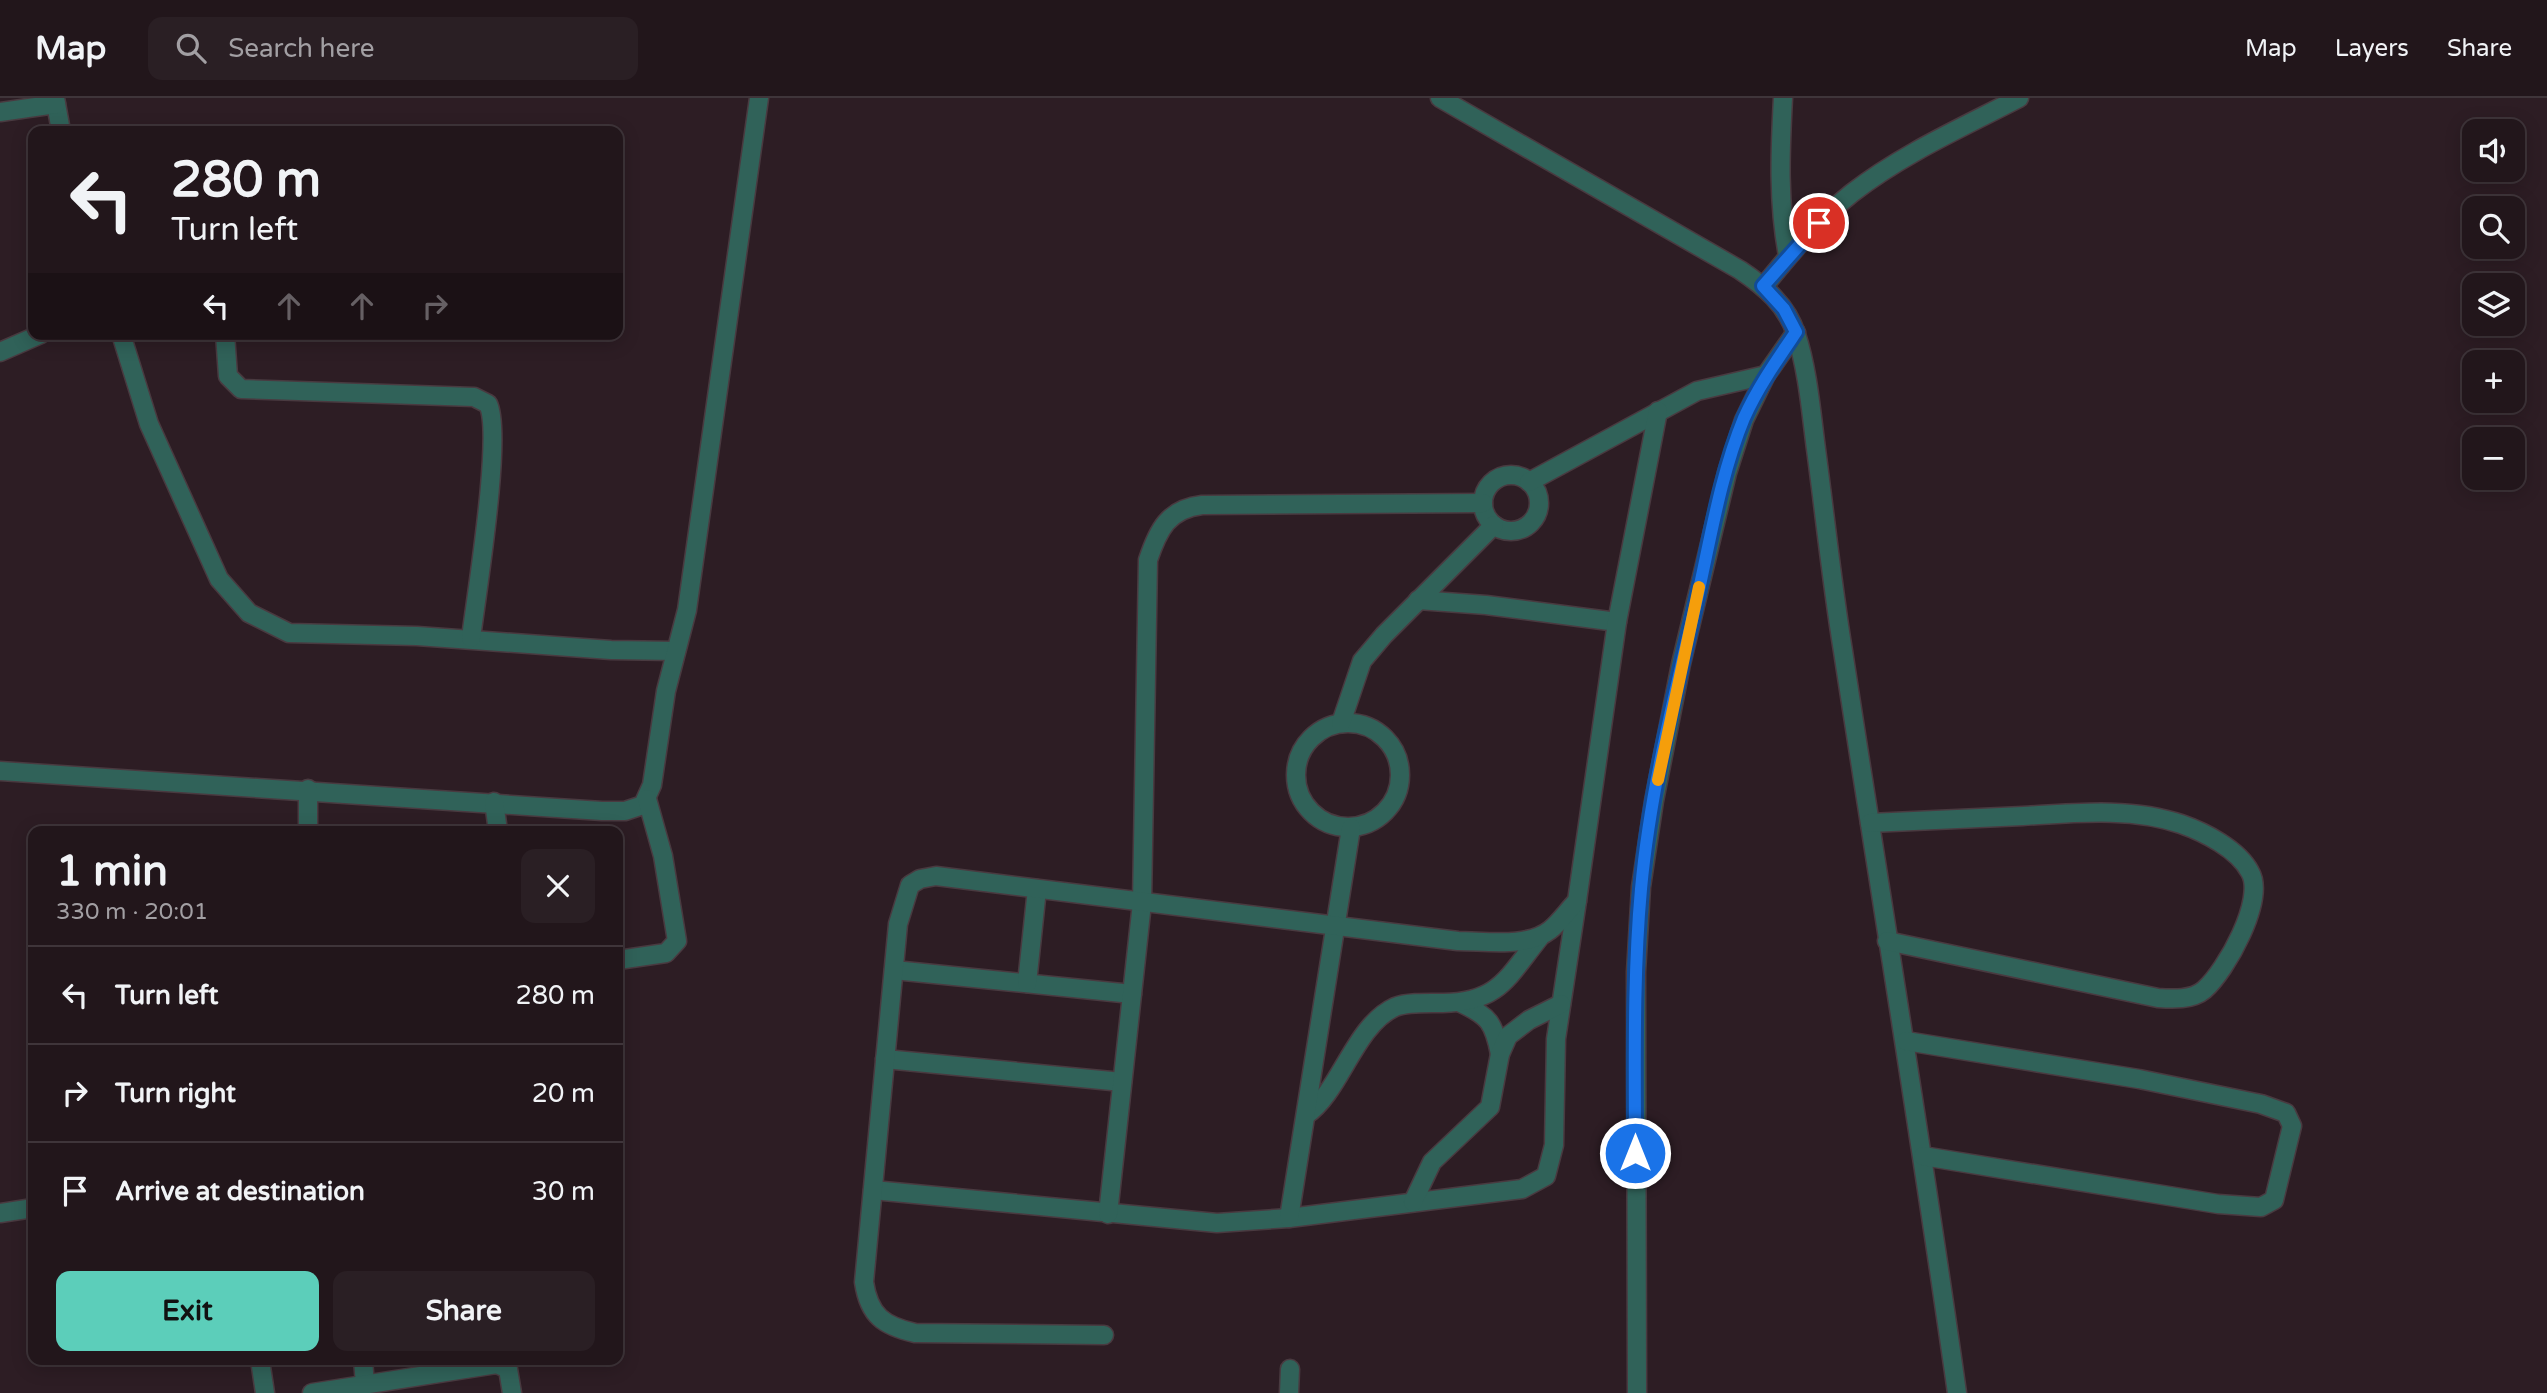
<!DOCTYPE html>
<meta charset="utf-8">
<style>
:root{--surface:#22161b;--page:#2a1f24;--text:#f1f3f6;--muted:#a29fa3;--line:#3f353a;--accent:#5cceba}
body{margin:0;font-family:"Varela Round",sans-serif;background:var(--page);color:var(--text);height:100vh;display:flex;flex-direction:column;font-size:26px;white-space:nowrap}
*{box-sizing:border-box;margin:0}
p{font-size:23px;color:var(--muted)}
.icon{flex:none;width:38px;height:38px;fill:none;stroke:currentColor;stroke-width:2;stroke-linecap:round;stroke-linejoin:round}
.map{position:relative;flex:1;overflow:hidden}
.panel{position:absolute;left:28px;top:728px;width:595px;height:539px;display:flex;flex-direction:column;background:var(--surface);border-radius:14px;box-shadow:0 4px 18px #0003,0 0 0 2px var(--line)}
.panel>*{flex:none}
.banner{position:absolute;left:28px;top:28px;width:595px;height:214px;border-radius:14px;box-shadow:0 4px 18px #0003,0 0 0 2px var(--line);background:#22161b;color:var(--text);overflow:hidden}
.buttons{position:absolute;left:2462px;top:21px;display:grid;gap:14px}
.buttons a{display:grid;place-items:center;width:63px;height:63px;border-radius:14px;background:var(--surface);box-shadow:0 4px 18px #0003,0 0 0 2px var(--line);font-size:35px}
.pin{position:absolute;display:grid;place-items:center;width:60px;height:60px;color:#fff;margin:-30px;border:4px solid #fff;border-radius:50%;box-shadow:0 2px 7px #0007}
.me{position:absolute;width:77px;margin:-38px;rotate:0deg;stroke-linejoin:round;filter:drop-shadow(0 0 5px #0008)}
.turn{display:flex;align-items:center;gap:24px;height:147px;padding:0 28px;font-size:32px}
.turn .icon{width:91px;height:91px;stroke-width:2.5}
.turn b{display:block;font-size:49px;line-height:60px}
.lanes{display:flex;align-items:center;height:66px;padding:0 28px;background:#0003;justify-content:center;gap:35px;direction:ltr}
.lanes .off{opacity:.35}
.round{display:grid;place-items:center;flex:none;width:74px;height:74px;border-radius:14px;background:var(--page)}
.overview{display:flex;align-items:center;justify-content:space-between;height:119px;padding:0 28px}
h1{font-size:42px;font-weight:700;line-height:52px}
.action{display:flex;gap:14px;margin-top:auto;padding:14px 28px}
.action a{flex:1;height:80px;border-radius:14px;background:var(--accent);color:#111;font-size:28px;font-weight:700;line-height:80px;text-align:center}
.action a+a{background:var(--page);color:var(--text)}
ul{padding:0;list-style:none}
li{display:flex;align-items:center;gap:21px;height:98px;padding:0 28px;border-top:2px solid var(--line)}
li div{flex:1}
li b{display:block;font-size:26px}
li em{font-style:normal}
header{display:flex;align-items:center;gap:42px;box-sizing:border-box;height:98px;padding:0 35px;background:var(--surface);border-bottom:2px solid var(--line)}
header strong{font-size:33px}
nav{display:flex;gap:38px;margin-inline-start:auto;font-size:24px}
.search{width:490px;height:63px;background:var(--page);display:flex;align-items:center;gap:18px;box-sizing:border-box;padding:0 24px;border-radius:14px;color:var(--muted);font-size:26px}
.map>svg:first-child{display:block}
.lines{fill:none;stroke-linecap:round;stroke-linejoin:round}
.minor-casing{stroke:#493a40;stroke-width:21}
.minor{stroke:#306259;stroke-width:18}
.route-casing{stroke:#114b97;stroke-width:18}
.route{stroke:#1a73e8;stroke-width:12}
.slow{stroke:#f59e0b;stroke-width:12}
</style>
<header>
<strong>Map</strong>
<div class="search"><svg class="icon" aria-label="search" viewBox="0 0 24 24"><circle cx="10" cy="10" r="6"/><path d="M15 15l6 6"/></svg>Search here</div>
<nav><a>Map</a><a>Layers</a><a>Share</a></nav>
</header>
<div class="map">
<svg width="2547" height="1295" viewBox="0 0 2547 1295">
<rect width="100%" height="100%" fill="#2d1d24"/>
<g class="lines">
<defs>
<g id="minor">
<polyline points="55,0 61,33"/>
<path d="M1440,0l300,172c24,16 47,35 56,64 12,37 15,77 20,115 9,67 16,135 27,202 38,247 79,494 114,742"/>
<path d="M1783,0c-3,55 -5,104 5,158"/>
<polyline points="0,14 56,6"/>
<path d="M1764,188c27,-33 54,-66 88,-93 50,-39 111,-66 167,-95"/>
<polyline points="121,236 149,326 219,481 249,515 289,535 417,538 611,552 676,553"/>
<path d="M225,236l3,42 13,13 233,8 14,7c15,30 -12,193 -17,234"/>
<polyline points="0,254 41,236"/>
<circle cx="1511" cy="405" r="28"/>
<polyline points="1529,384 1697,293 1766,277"/>
<polyline points="1418,502 1486,507 1617,524"/>
<circle cx="1348" cy="677" r="52"/>
<polyline points="1341,625 1362,563 1384,537 1494,427"/>
<polyline points="0,673 602,713 625,713 643,707 652,687 666,593 687,512 759,0"/>
<polyline points="308,691 308,733"/>
<polyline points="494,704 498,733"/>
<path d="M1870,725c51,-2 102,-5 153,-7 51,-3 109,-9 158,8 23,8 57,25 69,48 16,27 -24,99 -46,118 -12,10 -31,9 -46,8l-271,-57"/>
<polyline points="618,862 666,855 677,843 663,758 647,701"/>
<polyline points="894,872 1132,896"/>
<polyline points="1027,885 1037,791"/>
<path d="M1461,905c28,13 33,20 39,51"/>
<polyline points="1906,943 2139,981 2261,1006 2286,1015 2292,1028 2274,1102 2261,1109 2218,1106 1923,1058"/>
<polyline points="885,961 1122,984"/>
<path d="M1306,1017c35,-24 48,-89 89,-108 12,-5 35,-4 48,-4 56,-1 64,-25 97,-66"/>
<polyline points="873,1092 1217,1125 1289,1120 1522,1091 1546,1078 1554,1047 1556,941 1577,803"/>
<polyline points="1413,1104 1432,1064 1490,1009 1500,956 1508,938 1529,922 1561,906"/>
<polyline points="0,1115 33,1110"/>
<path d="M1108,1116l34,-311 6,-343c10,-30 20,-51 54,-55l281,-2"/>
<polyline points="1289,1120 1351,730"/>
<path d="M1104,1237l-189,-2c-31,-7 -46,-17 -51,-51l34,-358 12,-39 10,-6 16,-3 522,65c28,0 69,7 92,-11 10,-8 18,-20 27,-29l40,-279 41,-211"/>
<polyline points="260,1262 265,1295"/>
<polyline points="363,1262 365,1286"/>
<polyline points="312,1295 497,1266 508,1271 512,1295"/>
<polyline points="1289,1295 1290,1271"/>
<polyline points="1637,1295 1636,874 1641,789 1654,703 1681,566 1727,375 1744,322 1766,277 1796,234"/>
</g>
</defs>
<use href="#minor" class="minor-casing"/>
<use href="#minor" class="minor"/>
</g>
<g class="lines">
<defs>
<path id="route" d="M1635,1055c0,-88 -2,-176 6,-264 9,-97 33,-192 55,-286 14,-61 24,-127 48,-185 14,-31 33,-58 52,-86l-12,-23 -21,-23 56,-63"/>
</defs>
<use href="#route" class="route-casing"/>
<use href="#route" class="route"/>
<polyline class="slow" points="1658,682 1699,489"/>
</g>
</svg>
<div class="buttons">
<a><svg class="icon" aria-label="sound" viewBox="0 0 24 24"><path d="M4 9h4l5-4v14l-5-4H4zM17 9q2 3 0 6"/></svg></a>
<a><svg class="icon" aria-label="search" viewBox="0 0 24 24"><circle cx="10" cy="10" r="6"/><path d="M15 15l6 6"/></svg></a>
<a><svg class="icon" aria-label="layers" viewBox="0 0 24 24"><path d="M12 4l9 5-9 5-9-5zM3 14l9 5 9-5"/></svg></a>
<a>+</a>
<a>−</a>
</div>
<div class="pin" style="left:1819px;top:125px;background:#d93025"><svg class="icon" aria-label="arrive" viewBox="0 0 24 24"><path d="M6 21V4h12l-3 4 3 4H6"/></svg></div>
<svg class="me" style="left:1635px;top:1055px" viewBox="-20 -20 40 40"><circle r="17" fill="#1a73e8" stroke="#fff" stroke-width="3"/><path d="M0-11L8 9 0 5-8 9z" fill="#fff"/></svg>
<div class="banner">
<div class="turn"><svg class="icon" aria-label="left" viewBox="0 0 24 24"><path d="M17 20v-9H6M10 6l-5 5 5 5"/></svg><div><b>280 m</b>Turn left</div></div>
<div class="lanes"><svg class="icon" aria-label="left" viewBox="0 0 24 24"><path d="M17 20v-9H6M10 6l-5 5 5 5"/></svg><svg class="icon off" aria-label="ahead" viewBox="0 0 24 24"><path d="M12 20V5M6 11l6-6 6 6"/></svg><svg class="icon off" aria-label="ahead" viewBox="0 0 24 24"><path d="M12 20V5M6 11l6-6 6 6"/></svg><svg class="icon off" aria-label="right" viewBox="0 0 24 24"><path d="M7 20v-9h11M14 6l5 5-5 5"/></svg></div>
</div>
<section class="panel">
<div class="overview"><div><h1>1 min</h1><p>330 m · 20:01</p></div><a class="round"><svg class="icon" aria-label="close" viewBox="0 0 24 24"><path d="M6 6l12 12M18 6L6 18"/></svg></a></div>
<ul>
<li><svg class="icon" aria-label="left" viewBox="0 0 24 24"><path d="M17 20v-9H6M10 6l-5 5 5 5"/></svg><div><b>Turn left</b></div><em>280 m</em></li>
<li><svg class="icon" aria-label="right" viewBox="0 0 24 24"><path d="M7 20v-9h11M14 6l5 5-5 5"/></svg><div><b>Turn right</b></div><em>20 m</em></li>
<li><svg class="icon" aria-label="arrive" viewBox="0 0 24 24"><path d="M6 21V4h12l-3 4 3 4H6"/></svg><div><b>Arrive at destination</b></div><em>30 m</em></li>
</ul>
<div class="action"><a>Exit</a><a>Share</a></div>
</section>
</div>
